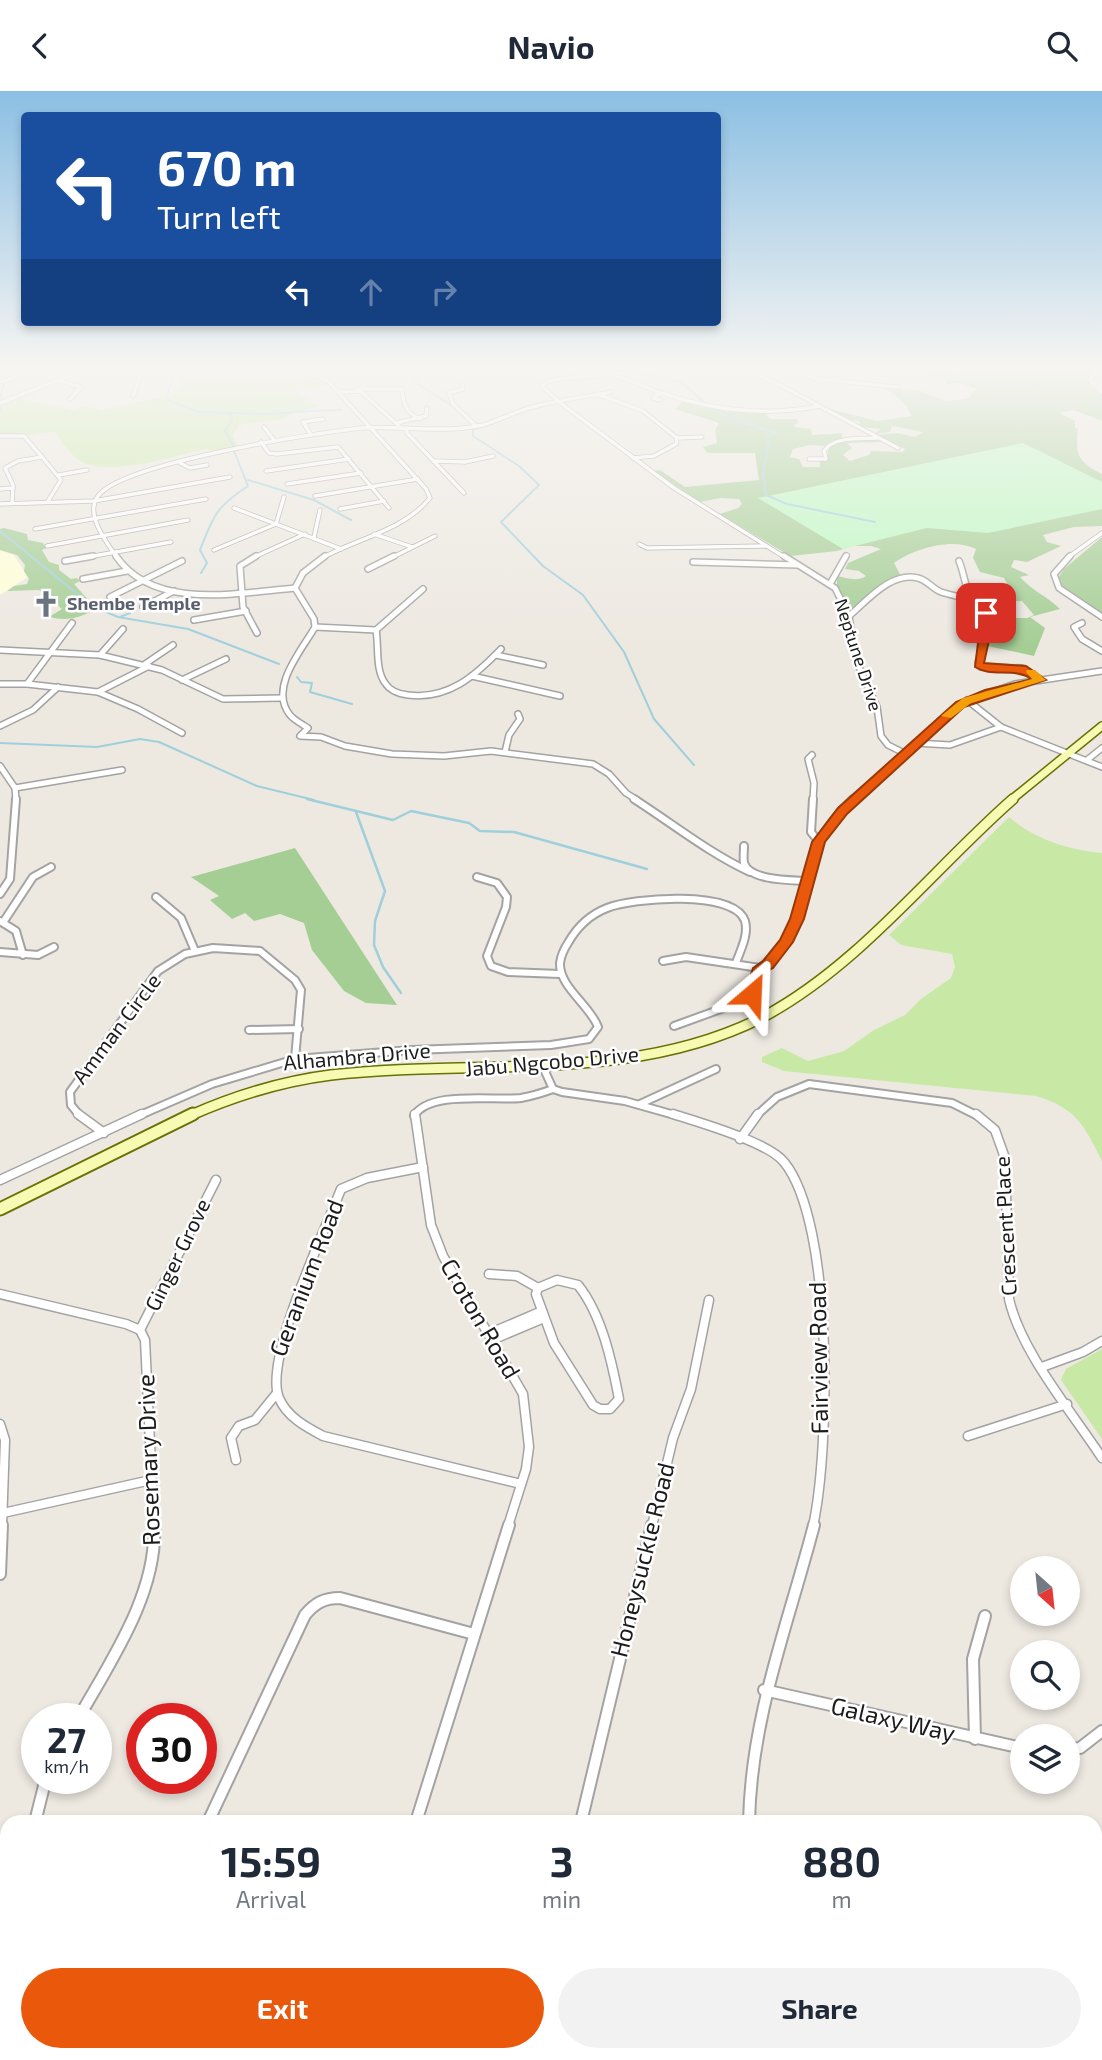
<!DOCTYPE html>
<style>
:root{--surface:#fff;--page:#f2f2f3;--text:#1f2937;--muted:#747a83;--accent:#ea580c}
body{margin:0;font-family:"Exo 2",sans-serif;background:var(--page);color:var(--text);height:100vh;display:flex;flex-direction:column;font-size:26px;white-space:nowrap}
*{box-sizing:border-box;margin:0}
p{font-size:23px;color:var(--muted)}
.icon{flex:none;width:38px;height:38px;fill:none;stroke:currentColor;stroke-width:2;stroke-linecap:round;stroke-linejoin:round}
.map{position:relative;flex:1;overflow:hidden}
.drawer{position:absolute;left:0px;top:1724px;width:1102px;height:247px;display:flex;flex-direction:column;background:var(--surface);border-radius:21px 21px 0 0;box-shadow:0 4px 10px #0003}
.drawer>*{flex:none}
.banner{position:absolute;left:21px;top:21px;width:700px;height:214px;border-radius:7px;box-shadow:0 4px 10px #0003;background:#1a4fa0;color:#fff;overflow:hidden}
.needle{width:46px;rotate:153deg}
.buttons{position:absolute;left:1010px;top:1465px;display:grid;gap:14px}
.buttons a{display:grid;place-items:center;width:70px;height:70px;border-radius:50%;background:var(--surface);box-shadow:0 4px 10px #0003;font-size:35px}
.speed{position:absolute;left:21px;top:1612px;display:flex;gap:14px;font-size:35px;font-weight:700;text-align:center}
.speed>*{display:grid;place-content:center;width:91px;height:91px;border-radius:50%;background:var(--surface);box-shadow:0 4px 10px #0003;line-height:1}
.speed small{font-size:18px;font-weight:400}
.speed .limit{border:10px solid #d22;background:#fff;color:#111}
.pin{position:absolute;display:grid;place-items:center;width:60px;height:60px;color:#fff;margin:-30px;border-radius:14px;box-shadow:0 4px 10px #0006}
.me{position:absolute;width:77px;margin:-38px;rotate:26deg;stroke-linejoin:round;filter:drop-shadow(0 0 5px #0008)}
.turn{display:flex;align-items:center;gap:24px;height:147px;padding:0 21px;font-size:32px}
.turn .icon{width:91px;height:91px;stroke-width:2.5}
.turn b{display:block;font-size:49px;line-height:60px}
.lanes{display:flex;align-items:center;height:66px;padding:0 21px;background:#0003;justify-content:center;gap:35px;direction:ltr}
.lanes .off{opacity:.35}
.eta{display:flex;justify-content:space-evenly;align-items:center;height:119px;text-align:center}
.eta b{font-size:42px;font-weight:700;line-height:49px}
.button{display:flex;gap:14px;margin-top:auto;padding:14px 21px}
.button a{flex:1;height:80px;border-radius:42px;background:var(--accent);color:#fff;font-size:28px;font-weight:700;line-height:80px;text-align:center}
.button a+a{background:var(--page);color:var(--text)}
header{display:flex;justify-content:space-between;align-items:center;height:91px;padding:0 21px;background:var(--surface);font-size:32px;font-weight:700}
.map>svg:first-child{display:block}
.education{fill:#ffffd8}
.grass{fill:#c7e9a5}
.forest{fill:#a5ce95}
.park{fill:#bcfac1}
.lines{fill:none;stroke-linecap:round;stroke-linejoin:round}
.stream-far1{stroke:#a0cfdc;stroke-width:2}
.stream{stroke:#a0cfdc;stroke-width:2.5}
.river{fill:#a0cfdc;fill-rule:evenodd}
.street-far4-casing{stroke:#a3a3a3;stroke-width:5}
.street-far3-casing{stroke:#a3a3a3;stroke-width:8}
.street-far2-casing{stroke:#a3a3a3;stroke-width:10}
.street-far1-casing{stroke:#a3a3a3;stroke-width:11}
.street-casing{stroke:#a3a3a3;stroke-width:14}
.secondary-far2-casing{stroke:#667203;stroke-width:10}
.secondary-far1-casing{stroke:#667203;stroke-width:12}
.secondary-casing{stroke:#667203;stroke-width:15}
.street-far4{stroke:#fff;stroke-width:3.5}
.street-far3{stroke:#fff;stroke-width:5}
.street-far2{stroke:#fff;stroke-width:6}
.street-far1{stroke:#fff;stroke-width:8}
.street{stroke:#fff;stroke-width:10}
.secondary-far2{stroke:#f6fab3;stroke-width:7}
.secondary-far1{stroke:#f6fab3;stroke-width:9}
.secondary{stroke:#f6fab3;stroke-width:11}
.route{fill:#ea580c;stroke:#983908;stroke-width:2}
.slow{fill:#f59e0b}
.labels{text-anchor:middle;stroke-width:5;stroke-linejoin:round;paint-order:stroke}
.far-worship-label{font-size:18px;font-weight:bold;fill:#5b616d;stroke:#fff;text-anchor:start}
.far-street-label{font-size:18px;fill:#1c1c1c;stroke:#fff}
.street-label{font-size:21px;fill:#1c1c1c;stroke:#fff}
.near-street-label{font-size:24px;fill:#1c1c1c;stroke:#fff}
</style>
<header><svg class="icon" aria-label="back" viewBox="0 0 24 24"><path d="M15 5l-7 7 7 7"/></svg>Navio<svg class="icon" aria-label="search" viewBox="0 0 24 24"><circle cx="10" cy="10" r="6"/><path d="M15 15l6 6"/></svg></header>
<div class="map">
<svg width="1102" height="1969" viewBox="0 0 1102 1969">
<rect width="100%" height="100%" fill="#ede9e1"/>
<polygon class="education" points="0,459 14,464 28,486 0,504"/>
<g class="grass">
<path d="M176,280c35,0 127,-8 153,14l-31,5 -1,3 21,13 -28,8 -6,5 -44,6 -8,10 6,11 -21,6 -11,-3c-32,7 -103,31 -130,9 -8,-7 -15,-18 -21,-26l-25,3 -30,-1v-29l19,-7 54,12 12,-4 18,4 71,-16 7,-12z"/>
<path d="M1009,726c25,22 60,33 93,36v308c-18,-36 -26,-53 -66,-65l-252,-25 -22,-9v-5l20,-9 26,13 36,-10 30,-21 31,-15 16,-16 30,-21 4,-11 -3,-13 -51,-9 -12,-10z"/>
<polygon points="1102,1258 1102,1348 1061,1289 1066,1278"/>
</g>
<g class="forest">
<path d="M924,280h21l14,3v-3h139l-10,9 5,8 9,5v28l-28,-11 -12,2 -1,2 14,7v7l3,1c-3,26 0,33 24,45v52l-28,1 -31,8 4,7 14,4 -34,16 -13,-2 -3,7 18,8 -9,2c12,14 27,19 40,32l-30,8 15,11 -11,28 -51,-11 11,-27h33l7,-3 -12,-14 -36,1 10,-6h18l-10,-18 -24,-6 -7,-14 3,-9c-24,-12 -62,0 -82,14l8,15 -17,5 -33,29 -15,-26v-10c10,2 20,6 29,0l-7,-5 -14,-2 3,-6 33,-14 -10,-3h-18l-16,5 -47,5 -70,-42 18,-6 4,-4 -3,-5 -19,-1 -20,4 -46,-31 6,-1 25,17 74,-7 -4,-27h-48l-4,-6 14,-4 -2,-13 4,-7 -44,-14 7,-7 83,11 5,6h26l2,2 -4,6 17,2 1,6 30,-2v6l-19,7 -13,-1 -17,4 -3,8 9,2 4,8h17v-6l6,-1 3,-13c14,-9 40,-12 54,-5l-36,1 5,5 -9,7 7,6 19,-6 2,-4 32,1 2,-3 -29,-14 21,-2 18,4 8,-5 -31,-6 -2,6 -16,2 7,-5 -20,-2 -2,-6 -12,-1 -21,-12 51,13 35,-5c-9,-16 -17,-24 -35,-30l44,5 24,10 22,-2 10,-10 -18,-6 -13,2 -1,-4z"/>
<path d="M4,437l23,6 1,6 15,3 3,5 -4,2 7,12 10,3v5l12,9 6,-1 3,3 -6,3 16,18 16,-4 1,4 -17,5 2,4c-15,8 -26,10 -43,6l13,-8 -23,-19 -32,1 7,-5 13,-2 2,-5 -5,-8 1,-6 -8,-10 -17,-5v-21z"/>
<polygon points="1102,446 1102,525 1063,498 1057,489 1064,478"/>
<polygon points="295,757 397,914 366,912 344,900 312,859 304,832 280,823 254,830 245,822 232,828 210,809 219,805 191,786"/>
</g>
<polygon class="park" points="1023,352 1102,391 1102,418 988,442 927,437 843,458 758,407"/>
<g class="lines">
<g class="stream-far1">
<polyline points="168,280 173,285 166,308 198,321 269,323 311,320"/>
<polyline points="429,280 412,289 454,316"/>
<polyline points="895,280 1040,300"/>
<polyline points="641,282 681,291 703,310"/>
<polyline points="0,307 4,293"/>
<polyline points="0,315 0,320"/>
<polyline points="712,318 730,327 776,342 767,347 769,353 763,383 766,404 787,413 875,431"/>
<polyline points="312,320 342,319"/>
<polyline points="231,322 232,330 225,339 234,356"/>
<polyline points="473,336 473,345 519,375 539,394 501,431 543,475 583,504 624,561 654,628 694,674"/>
<polyline points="248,389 314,409 351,429"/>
<polyline points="0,440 92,515 118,526 188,538 279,573"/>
<path d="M201,482l6,-10 -7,-13c14,-35 15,-42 48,-64l-14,-35"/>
<polyline points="133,520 136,519"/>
<polyline points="120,526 130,522"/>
<polyline points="297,586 301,591 312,592 310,601 352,613"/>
<polyline points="0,652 97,656 140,648 159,651 257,695 314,709"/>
</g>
<g class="stream">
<polyline points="307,708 393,729 411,720 469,732 480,740 514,741 647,778"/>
<polyline points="356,721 385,800 375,830 374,854 383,876 401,902"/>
</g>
<polygon class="river" points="446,280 515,280 511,282 450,282"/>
<defs>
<g id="street-far4">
<polyline points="118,280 140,286 133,305"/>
<path d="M291,280l27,5 11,6 97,107 4,9c-27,33 -72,40 -108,60"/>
<polyline points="647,280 560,288 548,290 542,295 559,311 674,397 786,467"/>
<polyline points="748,280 782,295 898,357"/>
<polyline points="793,280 818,288 897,296"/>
<polyline points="1102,280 1094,283 1090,289 1102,301"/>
<path d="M614,285c18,4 34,13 51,18 51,17 103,22 155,12"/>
<polyline points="57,289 81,296 70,308"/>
<polyline points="0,291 13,287 19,280"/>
<polyline points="462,293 463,298 449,302 453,313 475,334"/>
<path d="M358,298h44c1,15 4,24 18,30"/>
<polyline points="358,298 399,335"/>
<polyline points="339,301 360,300"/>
<polyline points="660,302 653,307 660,309"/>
<polyline points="597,303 643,320 677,347 676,353 654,365 633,367"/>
<polyline points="0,312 81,280"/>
<polyline points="396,332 426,325 427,317"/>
<polyline points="264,336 274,349"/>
<polyline points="407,338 407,342 464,402"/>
<polyline points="311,344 303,331 323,328"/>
<polyline points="0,345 24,345 42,366"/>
<polyline points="677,347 702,346"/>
<polyline points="261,351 269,362 277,363 338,356 389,417"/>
<path d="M809,368h17l-2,-8c10,-15 37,-12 53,-13"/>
<polyline points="433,370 465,371 493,365"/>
<polyline points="180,372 190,377 207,374"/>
<polyline points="266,380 349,368"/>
<polyline points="59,384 87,379"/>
<polyline points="287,393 361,382"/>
<polyline points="0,398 13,397"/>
<polyline points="315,405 418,388"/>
<polyline points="12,412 13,394 5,377 18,370 42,366 61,389 48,410"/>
<polyline points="0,413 94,410 230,386"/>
<polyline points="234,417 341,458"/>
<polyline points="340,418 384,410"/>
<polyline points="35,438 206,408"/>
<polyline points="374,443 412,456"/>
<polyline points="314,446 320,419"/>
<polyline points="639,453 647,457 766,455"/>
<polyline points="47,455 188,429"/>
<polyline points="214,459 276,433 284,406"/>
<polyline points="83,467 171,451"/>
<path d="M117,467c-10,-16 -33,-43 -19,-62 24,-33 217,-63 263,-68 40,-3 83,6 122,-3 17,-5 33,-14 50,-18 26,-7 52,-10 78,-15"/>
<polyline points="252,467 305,443"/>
<polyline points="391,467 435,445"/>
<polyline points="845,467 847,464"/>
<polyline points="1067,467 1102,442"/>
</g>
<g id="street-far3">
<path d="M116,465c37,55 123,37 179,32"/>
<polyline points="256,465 240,475 243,516 257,542"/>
<path d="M325,465l-22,17 -8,15 19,31 1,8c-13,23 -47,61 -25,88 4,5 12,9 18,13l-8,8 21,1 24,9 47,8 52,2 47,-5 102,13 16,10 17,19 11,7"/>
<polyline points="784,465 835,497 849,525 855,567 877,616 881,645 888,654 904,662"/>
<polyline points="1070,465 1054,483 1059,497 1102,526"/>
<polyline points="65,470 93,465"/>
<path d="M959,470c6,14 5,27 15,38"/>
<polyline points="693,471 798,474"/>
<polyline points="368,478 394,465"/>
<polyline points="83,488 127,480"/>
<polyline points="830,493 846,465"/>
<polyline points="110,506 182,470"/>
<polyline points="143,516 174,500"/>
<path d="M849,525c18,-15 42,-45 69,-38 9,2 15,11 23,14 15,5 28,5 41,14l6,16 -10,41 3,4 41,1 19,12"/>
<polyline points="194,529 246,520"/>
<polyline points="72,532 27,593 98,601 138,618 182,642"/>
<polyline points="1082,532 1074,536 1082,548 1102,560"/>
<path d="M315,536l61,3c3,17 -1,39 9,53 5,8 14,11 23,12 40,5 67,-19 93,-46"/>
<polyline points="376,539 423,498"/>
<polyline points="0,559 100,564 162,579 223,608 282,607"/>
<polyline points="100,564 123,538"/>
<polyline points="496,564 543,574"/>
<polyline points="145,573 173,554"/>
<polyline points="472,585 560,605"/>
<polyline points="182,589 226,568"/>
<polyline points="0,593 27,593"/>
<polyline points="98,601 149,575"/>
<polyline points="967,609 1001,636 1102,676"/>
<polyline points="0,635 33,619 58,596"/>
<polyline points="915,652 950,654 1001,636"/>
<polyline points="505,661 509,644 520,628 518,623"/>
<polyline points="812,664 808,668 814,692 813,709"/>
<polyline points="1087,669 1102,657"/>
<polyline points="0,675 15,697 16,709"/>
<polyline points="15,697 122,679"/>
<polyline points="851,709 966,610 1015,593 1102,580"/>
</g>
<g id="street-far2">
<path d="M634,708c39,25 75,54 116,73"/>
<polyline points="813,708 811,741 819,751"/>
<path d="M744,755c0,5 -1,13 0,17 6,18 47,17 63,18"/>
<polyline points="477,786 497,792 507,806 506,816 487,865 491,875 508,881 560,883"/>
<polyline points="0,803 10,788 16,708"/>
<polyline points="156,806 181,827 195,860"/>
<polyline points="0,830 16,840 23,864"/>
<polyline points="4,830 33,786 51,776"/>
<polyline points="0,861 38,864 54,856"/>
<path d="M663,870l23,-4 74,11c46,-30 37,-76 57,-121 8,-19 22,-34 36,-48"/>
<polyline points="674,935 743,910 752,903 760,877"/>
<polyline points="249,939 299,938"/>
<polyline points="543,976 553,998 562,1001 625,1010 678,1025"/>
<polyline points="640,1013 716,978"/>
<polyline points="80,1025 71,1014 70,1001 158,880 185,863 213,857 260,860 295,889 301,899 295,968"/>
<path d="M138,1025l74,-32 83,-25 117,-9 139,-5 38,-6 9,-12c-8,-22 -39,-40 -38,-64 1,-7 4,-14 8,-20 9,-16 21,-28 39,-35 25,-10 127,-19 138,13 4,14 -5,30 -9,42"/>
<path d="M414,1025c15,-26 80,-15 107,-18 11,-2 21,-5 32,-9"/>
<polyline points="756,1025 777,1006 809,993 952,1012 978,1025"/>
</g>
<g id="street-far1">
<polyline points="78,1023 104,1042"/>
<polyline points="415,1023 431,1134 443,1165 523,1303 529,1356 526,1378 508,1435"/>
<path d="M673,1023c25,8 95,28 111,48 50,61 46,288 29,364"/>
<path d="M976,1023l19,16 10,28 4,141c12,53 63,113 93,159"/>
<polyline points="740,1048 758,1023"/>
<path d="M423,1076l-56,11 -26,11c-16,42 -78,171 -62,209 8,19 27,29 44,38l198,48"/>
<polyline points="0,1089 142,1023"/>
<polyline points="489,1183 517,1185 538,1197"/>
<path d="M557,1189l21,5c24,30 34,77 41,114l-9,10h-10l-7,-4 -39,-62 -18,-49 2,-6z"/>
<polyline points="0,1203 126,1233 140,1239 145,1249 154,1435"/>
<polyline points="140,1239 216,1089"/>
<polyline points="488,1243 542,1220"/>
<polyline points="492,1249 544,1227"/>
<polyline points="1042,1276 1083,1261 1102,1250"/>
<polyline points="0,1333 5,1349 2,1435"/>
<polyline points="968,1345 1067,1313"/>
<polyline points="236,1369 231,1347 239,1335 255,1329 277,1302"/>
<polyline points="3,1422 151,1389"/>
<polyline points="652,1435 673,1347 691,1298 709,1209"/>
</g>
<g id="street">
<polyline points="0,1483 2,1434"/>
<polyline points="764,1599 1022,1657"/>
<path d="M78,1628c32,-57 80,-126 76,-194"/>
<polyline points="975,1648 973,1568 985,1525"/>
<polyline points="1068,1658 1080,1657 1102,1640"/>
<polyline points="35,1731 46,1687"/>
<path d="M208,1731l97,-207c10,-12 19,-17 35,-17l134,36"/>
<polyline points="416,1731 509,1434"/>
<polyline points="581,1731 652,1434"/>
<path d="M749,1731c2,-105 39,-197 65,-297"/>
<polyline points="61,1964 61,1969"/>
<polyline points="768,1964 769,1969"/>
<polyline points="788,1964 796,1969"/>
<polyline points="526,1969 528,1964"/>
</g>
<polyline id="secondary-far2" points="1011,709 1102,635"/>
<path id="secondary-far1" d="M189,1025c45,-20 94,-35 142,-41 143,-17 299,10 432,-58 96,-51 169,-147 250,-218"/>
<polyline id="secondary" points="0,1118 193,1023"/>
</defs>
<use href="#street-far4" class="street-far4-casing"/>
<use href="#street-far3" class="street-far3-casing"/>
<use href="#street-far2" class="street-far2-casing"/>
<use href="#street-far1" class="street-far1-casing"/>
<use href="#street" class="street-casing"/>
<use href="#secondary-far2" class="secondary-far2-casing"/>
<use href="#secondary-far1" class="secondary-far1-casing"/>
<use href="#secondary" class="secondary-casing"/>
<use href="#street-far4" class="street-far4"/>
<use href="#street-far3" class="street-far3"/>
<use href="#street-far2" class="street-far2"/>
<use href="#street-far1" class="street-far1"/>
<use href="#street" class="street"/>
<use href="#secondary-far2" class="secondary-far2"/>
<use href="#secondary-far1" class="secondary-far1"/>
<use href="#secondary" class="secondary"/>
</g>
<linearGradient id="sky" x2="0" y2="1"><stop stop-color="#8bbfe3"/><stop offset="0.5" stop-color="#f7f5f2"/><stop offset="1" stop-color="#f7f5f2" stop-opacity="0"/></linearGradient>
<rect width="1102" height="555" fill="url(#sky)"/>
<path class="route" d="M982,520h8l3,11 -9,41 42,3 20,14 -82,27 -117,107 -22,28 -21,77 -11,23 -20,26 -6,3 -10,27h-10l-2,-4 8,-26 10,-7 17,-21 10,-21 22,-77 26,-34 118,-106 29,-12 47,-11c-19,-12 -40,-1 -57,-12z"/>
<polygon class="slow" points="1027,579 1035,579 1046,589 971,612 951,627 941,625 963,607 1032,588 1026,581"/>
<defs>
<symbol id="church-bare" viewBox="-9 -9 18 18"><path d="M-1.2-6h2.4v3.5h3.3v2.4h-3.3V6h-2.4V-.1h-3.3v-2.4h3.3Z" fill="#6b7280" stroke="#fff" stroke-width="2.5" paint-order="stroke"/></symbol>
</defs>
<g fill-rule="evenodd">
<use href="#church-bare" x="27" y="494" width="38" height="38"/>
</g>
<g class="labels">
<g class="far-worship-label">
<text x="67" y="519">Shembe Temple</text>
</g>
<g class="far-street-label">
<text transform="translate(858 564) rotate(72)" y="6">Neptune Drive</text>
</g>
<g class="street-label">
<text transform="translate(117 938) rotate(-53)" y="7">Amman Circle</text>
<text transform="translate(357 966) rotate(-5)" y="7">Alhambra Drive</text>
<text transform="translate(552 971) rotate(-5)" y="7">Jabu Ngcobo Drive</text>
<text transform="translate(1006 1135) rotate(-93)" y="7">Crescent Place</text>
<text transform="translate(178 1164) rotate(-64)" y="7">Ginger Grove</text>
</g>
<g class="near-street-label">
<text transform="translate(307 1187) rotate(-69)" y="8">Geranium Road</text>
<text transform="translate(480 1228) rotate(60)" y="8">Croton Road</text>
<text transform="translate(819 1267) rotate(-91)" y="8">Fairview Road</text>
<text transform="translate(149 1369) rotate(-92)" y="8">Rosemary Drive</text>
<text transform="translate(643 1469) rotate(-76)" y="8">Honeysuckle Road</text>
<text transform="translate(893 1629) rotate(13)" y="8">Galaxy Way</text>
</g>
</g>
</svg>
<div class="buttons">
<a><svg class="needle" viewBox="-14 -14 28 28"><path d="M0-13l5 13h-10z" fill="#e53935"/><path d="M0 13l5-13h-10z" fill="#747a83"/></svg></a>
<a><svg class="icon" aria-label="search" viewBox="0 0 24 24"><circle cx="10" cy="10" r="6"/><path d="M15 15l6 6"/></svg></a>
<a><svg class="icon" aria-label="layers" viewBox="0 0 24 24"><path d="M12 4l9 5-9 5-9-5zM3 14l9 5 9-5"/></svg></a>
</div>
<div class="speed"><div>27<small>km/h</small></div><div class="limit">30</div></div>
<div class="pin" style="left:986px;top:522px;background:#d93025"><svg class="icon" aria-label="arrive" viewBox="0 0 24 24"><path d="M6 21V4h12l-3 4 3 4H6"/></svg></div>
<svg class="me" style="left:752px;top:903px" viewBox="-20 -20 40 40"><path d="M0-17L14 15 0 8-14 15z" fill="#ea580c" stroke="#fff" stroke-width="4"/></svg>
<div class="banner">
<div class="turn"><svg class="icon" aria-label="left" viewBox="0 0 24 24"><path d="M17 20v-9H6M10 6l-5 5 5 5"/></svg><div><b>670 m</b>Turn left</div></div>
<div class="lanes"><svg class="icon" aria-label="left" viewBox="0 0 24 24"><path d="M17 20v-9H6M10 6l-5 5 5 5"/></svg><svg class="icon off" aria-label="ahead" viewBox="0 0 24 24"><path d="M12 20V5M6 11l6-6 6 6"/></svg><svg class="icon off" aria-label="right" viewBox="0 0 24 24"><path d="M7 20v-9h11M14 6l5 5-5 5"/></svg></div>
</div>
<section class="drawer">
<div class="eta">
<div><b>15:59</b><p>Arrival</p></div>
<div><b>3</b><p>min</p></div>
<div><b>880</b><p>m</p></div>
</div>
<div class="button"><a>Exit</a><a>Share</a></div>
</section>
</div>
